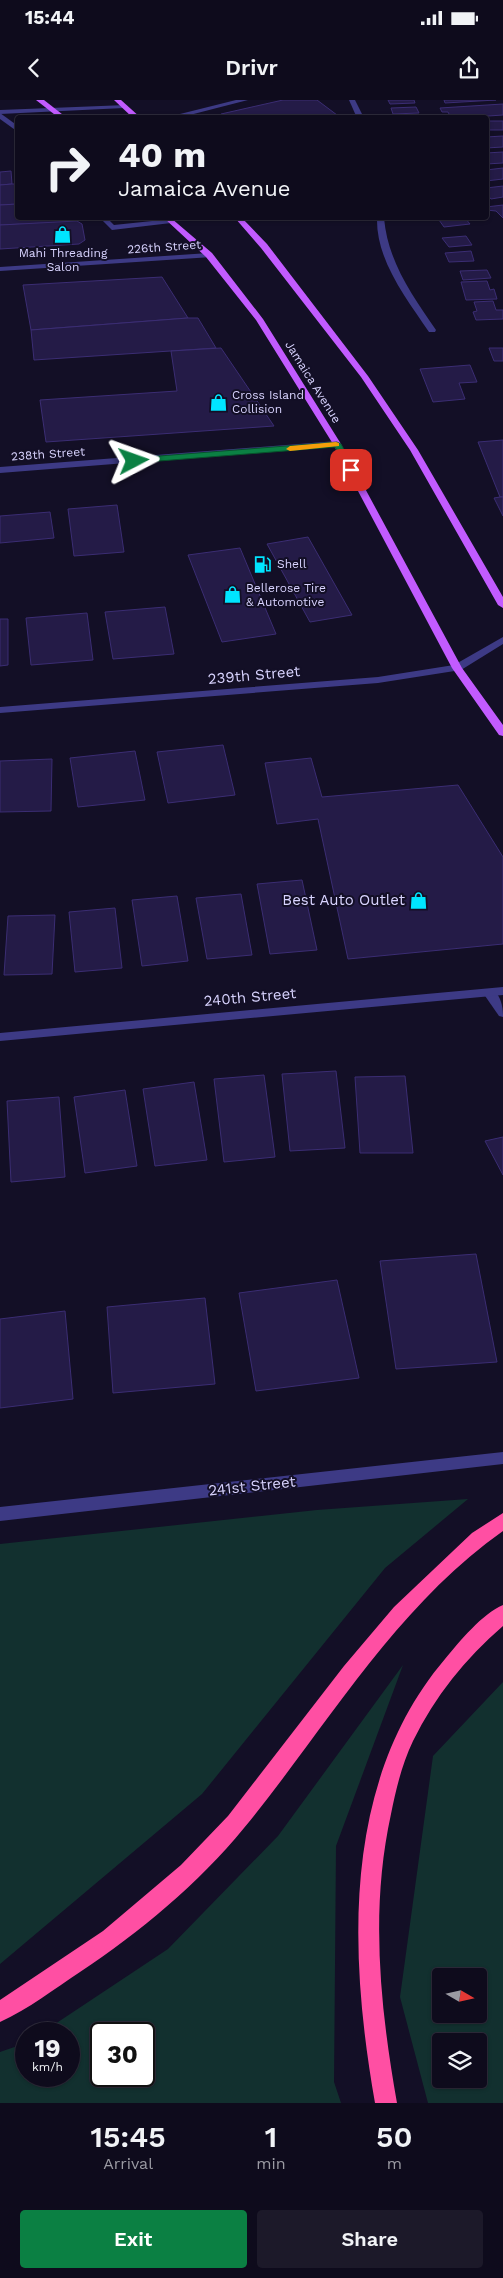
<!DOCTYPE html>
<style>
:root{--surface:#0e0b1c;--page:#1c1929;--text:#f1f3f6;--muted:#9b9ba3;--line:#2e2b3b;--accent:#0b8043}
body{margin:0;font-family:"Work Sans",sans-serif;background:var(--page);color:var(--text);height:100vh;display:flex;flex-direction:column;font-size:19px;white-space:nowrap}
*{box-sizing:border-box;margin:0}
p{font-size:16px;color:var(--muted)}
.icon{flex:none;width:28px;height:28px;fill:none;stroke:currentColor;stroke-width:2;stroke-linecap:round;stroke-linejoin:round}
.map{position:relative;height:2003px;overflow:hidden}
.side{display:flex;flex-direction:column;background:var(--surface);flex:1}
.side>*{flex:none}
.top-card{position:absolute;left:15px;top:15px;width:474px;height:105px;border-radius:5px;box-shadow:0 1px 4px #0004,0 0 0 1px var(--line);background:#0e0b1c;color:var(--text);overflow:hidden}
.needle{width:32px;rotate:99deg}
.fabs{position:absolute;left:432px;top:1868px;display:grid;gap:10px}
.fabs a{display:grid;place-items:center;width:55px;height:55px;border-radius:5px;background:var(--surface);box-shadow:0 1px 4px #0004,0 0 0 1px var(--line);font-size:25px}
.speed{position:absolute;left:15px;top:1922px;display:flex;gap:10px;font-size:25px;font-weight:700;text-align:center}
.speed>*{display:grid;place-content:center;width:65px;height:65px;border-radius:50%;background:var(--surface);box-shadow:0 1px 4px #0004,0 0 0 1px var(--line);line-height:1}
.speed small{font-size:12px;font-weight:400}
.speed .limit{border:2px solid #111;border-radius:8px;background:#fff;color:#111}
.pin{position:absolute;display:grid;place-items:center;width:42px;height:42px;color:#fff;margin:-21px;border-radius:10px;box-shadow:0 2px 8px #0006}
.me{position:absolute;width:55px;margin:-28px;rotate:86deg;stroke-linejoin:round;filter:drop-shadow(0 0 4px #0008)}
.turn{display:flex;align-items:center;gap:18px;height:105px;padding:0 20px;font-size:22px}
.turn .icon{width:65px;height:65px;stroke-width:2.5}
.turn b{display:block;font-size:35px;line-height:42px}
.eta{display:flex;justify-content:space-evenly;align-items:center;height:85px;text-align:center}
.eta b{font-size:30px;font-weight:600;line-height:35px}
.button{display:flex;gap:10px;margin-top:auto;padding:10px 20px}
.button a{flex:1;height:58px;border-radius:5px;background:var(--accent);color:#fff;font-size:20px;font-weight:600;line-height:58px;text-align:center}
.button a+a{background:var(--page);color:var(--text)}
.status{display:flex;justify-content:space-between;align-items:center;height:35px;padding:0 25px;background:var(--surface);direction:ltr}
.status svg{height:14px;fill:currentColor}
header{display:flex;justify-content:space-between;align-items:center;height:65px;padding:0 20px;background:var(--surface);font-size:22px;font-weight:600}
.map>svg:first-child{display:block}
.green{fill:#12302f;fill-rule:evenodd}
.building{fill:#241b47;stroke:#3b2d73}
.lines{fill:none;stroke-linecap:round;stroke-linejoin:round}
.lane{fill:#3d3a85;fill-rule:evenodd}
.street{fill:#3d3a85;fill-rule:evenodd}
.primary{fill:#c25bff;fill-rule:evenodd}
.highway{fill:#ff4fa3;fill-rule:evenodd}
.route{fill:#0b8043;stroke:#07532c}
.slow{fill:#f59e0b}
.labels{text-anchor:middle;stroke-width:4;stroke-linejoin:round;paint-order:stroke}
.far-street-label{font-size:12px;fill:#d9d4ff;stroke:#130f26}
.far-poi-label{font-size:12px;fill:#d9d4ff;stroke:#130f26;text-anchor:start}
.street-label{font-size:15px;fill:#d9d4ff;stroke:#130f26}
.poi-label{font-size:15px;fill:#d9d4ff;stroke:#130f26;text-anchor:end}
</style>
<div class="status"><b>15:44</b><svg viewBox="0 0 49 12"><path d="M0 12V9h3v3zM5 12V6h3v6zM10 12V3h3v9zM15 12V0h3v12zM26 1h20v11H26zM47 4h2v5h-2z"/></svg></div>
<header><svg class="icon" aria-label="back" viewBox="0 0 24 24"><path d="M15 5l-7 7 7 7"/></svg>Drivr<svg class="icon" aria-label="share" viewBox="0 0 24 24"><path d="M12 15V3M7 8l5-5 5 5M5 13v7h14v-7"/></svg></header>
<div class="map">
<svg width="503" height="2003" viewBox="0 0 503 2003">
<rect width="100%" height="100%" fill="#130f26"/>
<g class="green">
<polygon points="468,1399 385,1468 202,1694 0,1864 0,1444 317,1410"/>
<path d="M403,1565l-67,181 -2,236 7,21h-341v-51l26,-9v33h43v-42h-29l128,-85 110,-113zM101,1934h43v42h-43z"/>
<path d="M503,1582v421h-75l-28,-106 33,-241zM441,1876h38v38h-38zM441,1941h38v38h-38z"/>
</g>
<g class="building">
<polygon points="283,0 317,0 341,18 225,18 221,14"/>
<polygon points="388,0 414,0 415,3 390,4"/>
<polygon points="444,0 496,0 445,3"/>
<polygon points="503,4 503,15 459,18 451,18 448,12 442,12 440,8"/>
<polygon points="416,7 419,13 393,14 391,8"/>
<rect x="486" y="21" width="17" height="9"/>
<polygon points="503,36 503,47 486,48 486,37"/>
<polygon points="503,52 503,63 486,64 486,53"/>
<polygon points="503,68 503,79 486,81 486,70"/>
<polygon points="11,71 12,84 0,85 0,72"/>
<polygon points="12,84 18,84 18,104 0,105 0,85"/>
<polygon points="503,86 503,97 491,99 486,93 486,88"/>
<polygon points="18,104 18,118 65,118 66,122 0,125 0,105"/>
<polygon points="503,105 503,118 496,111 486,110 486,107"/>
<polygon points="465,118 470,124 444,127 439,120"/>
<polygon points="77,121 82,124 85,140 79,144 0,149 0,125"/>
<polygon points="466,136 472,145 449,147 442,138"/>
<polygon points="471,151 474,161 449,162 445,153"/>
<polygon points="487,170 491,178 463,180 460,171"/>
<polygon points="162,177 188,218 31,230 23,185"/>
<polygon points="487,181 490,190 494,189 497,199 466,200 461,182"/>
<polygon points="493,201 496,210 503,210 503,219 476,220 473,212 477,211 474,202"/>
<polygon points="188,218 198,218 216,248 34,260 31,230"/>
<polygon points="221,248 274,326 46,342 40,300 177,291 171,251"/>
<polygon points="489,248 503,248 503,261 494,261"/>
<polygon points="470,265 477,282 459,283 465,299 433,302 420,269"/>
<polygon points="503,340 503,397 500,397 478,342"/>
<polygon points="500,397 503,397 503,416 494,398"/>
<polygon points="117,405 124,452 74,456 68,409"/>
<polygon points="50,412 54,438 0,443 0,416"/>
<polygon points="308,437 352,515 310,522 267,444"/>
<polygon points="240,448 276,534 222,542 188,455"/>
<polygon points="165,507 174,554 113,559 105,512"/>
<polygon points="87,513 93,560 31,565 26,518"/>
<polygon points="0,519 8,519 8,565 0,566"/>
<polygon points="223,645 235,695 168,703 157,652"/>
<polygon points="135,651 145,700 78,707 70,658"/>
<polygon points="311,658 322,697 458,685 503,757 503,844 348,859 318,719 277,724 265,663"/>
<polygon points="52,659 51,711 0,712 0,661"/>
<polygon points="302,780 317,850 270,854 257,784"/>
<polygon points="241,794 252,855 207,859 196,798"/>
<polygon points="177,796 188,861 142,866 132,800"/>
<polygon points="115,808 122,868 75,872 69,812"/>
<polygon points="55,815 52,874 4,875 8,816"/>
<polygon points="336,971 345,1048 290,1051 282,974"/>
<polygon points="264,975 275,1057 224,1062 214,979"/>
<polygon points="405,976 413,1053 360,1053 355,977"/>
<polygon points="194,982 207,1060 155,1066 143,989"/>
<polygon points="125,990 137,1066 85,1073 74,997"/>
<polygon points="59,997 65,1077 11,1082 7,1001"/>
<polygon points="503,1037 503,1075 485,1041"/>
<polygon points="476,1154 497,1262 396,1269 380,1161"/>
<polygon points="337,1180 359,1278 256,1291 239,1193"/>
<polygon points="205,1198 215,1284 113,1293 107,1207"/>
<polygon points="65,1211 73,1299 0,1308 0,1219"/>
</g>
<g class="lines">
<g class="lane">
<polygon points="236,0 248,0 178,18 164,18"/>
<polygon points="349,0 355,0 364,18 357,18"/>
<polygon points="0,13 18,26 18,32 0,19"/>
<polygon points="100,118 107,118 114,125 171,119 175,121 171,123 112,130"/>
<path d="M377,118h7c4,44 28,77 52,112l-1,2h-6c-23,-34 -53,-72 -52,-114z"/>
<path d="M489,889c12,3 14,18 14,28l-4,-1 -16,-23z"/>
</g>
<g class="street">
<polygon points="126,5 126,7 124,8 0,14 0,10"/>
<polygon points="209,153 213,155 212,157 0,171 0,167"/>
<polygon points="337,341 340,342 340,346 0,373 0,367"/>
<polygon points="503,537 503,544 461,570 378,583 0,613 0,607 378,577 454,565"/>
<polygon points="503,887 503,895 0,941 0,933"/>
<polygon points="503,1352 503,1364 0,1421 0,1407"/>
</g>
<g class="primary">
<polygon points="36,0 44,0 67,18 59,18"/>
<polygon points="114,0 121,0 141,18 133,18"/>
<polygon points="164,118 171,118 212,153 263,219 341,344 462,568 503,625 503,636 499,635 452,568 333,344 256,220 206,157"/>
<polygon points="235,118 242,118 267,144 368,276 418,350 503,497 503,508 498,505 410,350 361,277 261,148"/>
</g>
<g class="highway">
<path d="M503,1413v18c-109,77 -176,196 -259,297 -46,56 -104,104 -164,144 -26,17 -51,37 -80,50v-22l103,-69 78,-66 47,-49 116,-150 50,-59 78,-74z"/>
<path d="M503,1505v21c-38,33 -68,70 -90,115 -11,23 -17,48 -22,73 -21,96 -11,193 6,289h-22c-26,-148 -34,-322 70,-444 14,-17 38,-46 58,-54z"/>
</g>
</g>
<polygon class="route" points="337,342 341,344 355,370 354,371 348,371 335,347 134,363 130,361 134,358"/>
<polygon class="slow" points="336,342 339,343 339,346 290,351 286,349 290,346"/>
<defs>
<symbol id="shop-bare" viewBox="-9 -9 18 18"><path d="M-5-2.5h2.3a2.7 3.5 0 0 1 5.4 0H5L5.5 6h-11ZM-1.5-2.5h3a1.5 2.3 0 0 0-3 0Z" fill="#00e5ff" stroke="#130f26" stroke-width="2.5" paint-order="stroke"/></symbol>
<symbol id="fuel-bare" viewBox="-9 -9 18 18"><path d="M-5.5-6h7V0h2V4h1.3V-2.5L3-4.5l.8-.8L6-3V5H2.5V1h-1V6h-7ZM-4.2-4.7v3.2H.2V-4.7Z" fill="#00e5ff" stroke="#130f26" stroke-width="2.5" paint-order="stroke"/></symbol>
</defs>
<g fill-rule="evenodd">
<use href="#shop-bare" x="50" y="122" width="25" height="25"/>
<use href="#shop-bare" x="206" y="290" width="25" height="25"/>
<use href="#fuel-bare" x="250" y="452" width="25" height="25"/>
<use href="#shop-bare" x="220" y="482" width="25" height="25"/>
<use href="#shop-bare" x="406" y="788" width="25" height="25"/>
</g>
<g class="labels">
<g class="far-street-label">
<text transform="translate(164 147) rotate(-4)" y="4">226th Street</text>
<text transform="translate(313 282) rotate(58)" y="4">Jamaica Avenue</text>
<text transform="translate(48 354) rotate(-4)" y="4">238th Street</text>
</g>
<g class="far-poi-label">
<text x="63" y="157" text-anchor="middle">Mahi Threading<tspan x="63" dy="14">Salon</tspan></text>
<text x="232" y="299">Cross Island<tspan x="232" dy="14">Collision</tspan></text>
<text x="277" y="468">Shell</text>
<text x="246" y="492">Bellerose Tire<tspan x="246" dy="14">&amp; Automotive</tspan></text>
</g>
<g class="street-label">
<text transform="translate(254 575) rotate(-5)" y="5">239th Street</text>
<text transform="translate(250 897) rotate(-5)" y="5">240th Street</text>
<text transform="translate(252 1386) rotate(-6)" y="5">241st Street</text>
</g>
<g class="poi-label">
<text x="405" y="805">Best Auto Outlet</text>
</g>
</g>
</svg>
<div class="fabs">
<a><svg class="needle" viewBox="-14 -14 28 28"><path d="M0-13l5 13h-10z" fill="#e53935"/><path d="M0 13l5-13h-10z" fill="#9b9ba3"/></svg></a>
<a><svg class="icon" aria-label="layers" viewBox="0 0 24 24"><path d="M12 4l9 5-9 5-9-5zM3 14l9 5 9-5"/></svg></a>
</div>
<div class="speed"><div>19<small>km/h</small></div><div class="limit">30</div></div>
<div class="pin" style="left:351px;top:370px;background:#d93025"><svg class="icon" aria-label="arrive" viewBox="0 0 24 24"><path d="M6 21V4h12l-3 4 3 4H6"/></svg></div>
<svg class="me" style="left:134px;top:361px" viewBox="-20 -20 40 40"><path d="M0-17L14 15 0 8-14 15z" fill="#0b8043" stroke="#fff" stroke-width="4"/></svg>
<div class="top-card">
<div class="turn"><svg class="icon" aria-label="right" viewBox="0 0 24 24"><path d="M7 20v-9h11M14 6l5 5-5 5"/></svg><div><b>40 m</b>Jamaica Avenue</div></div>
</div>
</div>
<section class="side">
<div class="eta">
<div><b>15:45</b><p>Arrival</p></div>
<div><b>1</b><p>min</p></div>
<div><b>50</b><p>m</p></div>
</div>
<div class="button"><a>Exit</a><a>Share</a></div>
</section>
